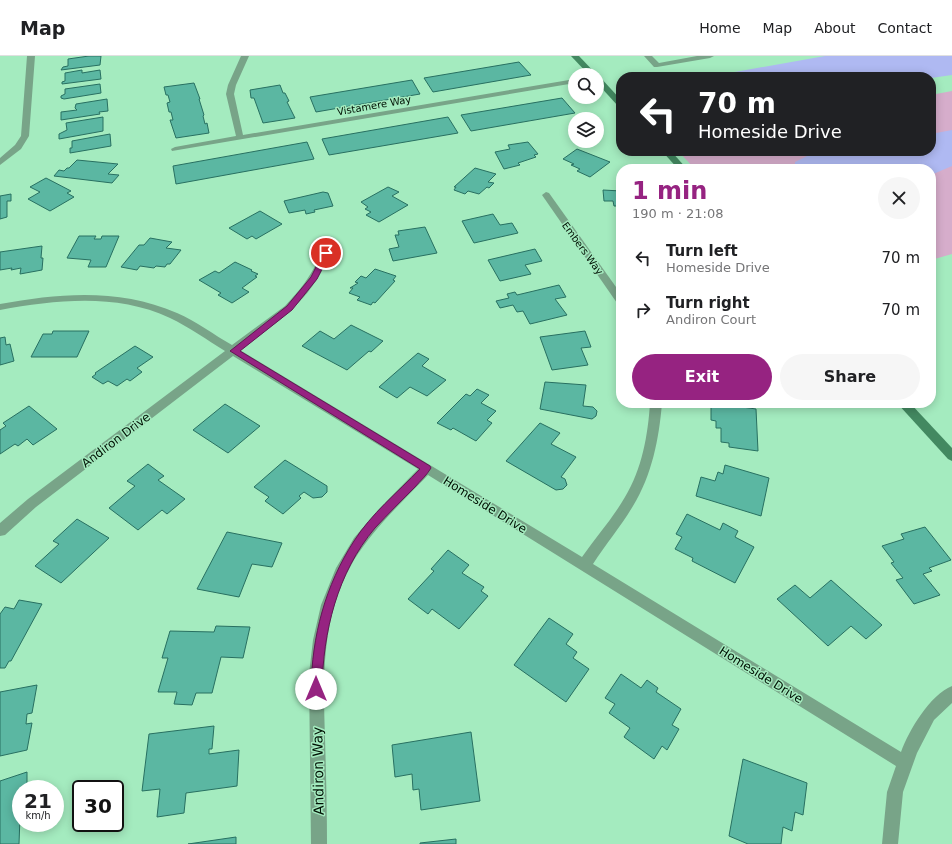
<!DOCTYPE html>
<meta charset="utf-8">
<style>
:root{--surface:#fff;--page:#f6f6f6;--text:#202124;--muted:#757577;--line:#e0e0e0;--accent:#962381}
body{margin:0;font-family:"DejaVu Sans",sans-serif;background:var(--page);color:var(--text);height:100vh;display:flex;flex-direction:column;font-size:15px;white-space:nowrap}
*{box-sizing:border-box;margin:0}
p{font-size:13px;color:var(--muted)}
.icon{flex:none;width:22px;height:22px;fill:none;stroke:currentColor;stroke-width:2;stroke-linecap:round;stroke-linejoin:round}
.map{position:relative;flex:1;overflow:hidden}
.sheet{position:absolute;left:616px;top:108px;width:320px;height:244px;display:flex;flex-direction:column;background:var(--surface);border-radius:16px;box-shadow:0 2px 10px #0003}
.sheet>*{flex:none}
.guide{position:absolute;left:616px;top:16px;width:320px;height:84px;border-radius:16px;box-shadow:0 2px 10px #0003;background:#202124;color:#fff;overflow:hidden}
.controls{position:absolute;left:568px;top:12px;display:grid;gap:8px}
.controls a{display:grid;place-items:center;width:36px;height:36px;border-radius:50%;background:var(--surface);box-shadow:0 2px 10px #0003;font-size:20px}
.speed{position:absolute;left:12px;top:724px;display:flex;gap:8px;font-size:20px;font-weight:700;text-align:center}
.speed>*{display:grid;place-content:center;width:52px;height:52px;border-radius:50%;background:var(--surface);box-shadow:0 2px 10px #0003;line-height:1}
.speed small{font-size:10px;font-weight:400}
.speed .limit{border:2px solid #111;border-radius:6px;background:#fff;color:#111}
.pin{position:absolute;display:grid;place-items:center;width:34px;height:34px;color:#fff;margin:-17px;border:2px solid #fff;border-radius:50%;box-shadow:0 1px 4px #0007}
.me{position:absolute;width:44px;margin:-22px;rotate:0deg;stroke-linejoin:round;filter:drop-shadow(0 0 3px #0008)}
.turn{display:flex;align-items:center;gap:14px;height:84px;padding:0 16px;font-size:18px}
.turn .icon{width:52px;height:52px;stroke-width:2.5}
.turn b{display:block;font-size:28px;line-height:34px}
.round{display:grid;place-items:center;flex:none;width:42px;height:42px;border-radius:21px;background:var(--page)}
.headline{display:flex;align-items:center;justify-content:space-between;height:68px;padding:0 16px}
h1{font-size:24px;font-weight:700;line-height:30px;color:var(--accent)}
.button{display:flex;gap:8px;margin-top:auto;padding:8px 16px}
.button a{flex:1;height:46px;border-radius:24px;background:var(--accent);color:#fff;font-size:16px;font-weight:700;line-height:46px;text-align:center}
.button a+a{background:var(--page);color:var(--text)}
ul{padding:0;list-style:none}
li{display:flex;align-items:center;gap:12px;height:52px;padding:0 16px}
li div{flex:1}
li b{display:block;font-size:15px}
li em{font-style:normal}
header{display:flex;align-items:center;gap:24px;box-sizing:border-box;height:56px;padding:0 20px;background:var(--surface);border-bottom:1px solid var(--line)}
header strong{font-size:19px}
nav{display:flex;gap:22px;margin-inline-start:auto;font-size:14px}
.map>svg:first-child{display:block}
.green{fill:#d6adcb}
.water{fill:#afb9f2}
.building{fill:#5bb7a2;stroke:#287061}
.lines{fill:none;stroke-linecap:round;stroke-linejoin:round}
.lane{fill:#78a488;fill-rule:evenodd}
.street{fill:#78a488;fill-rule:evenodd}
.secondary{fill:#438961;fill-rule:evenodd}
.route{fill:#962381;stroke:#621754}
.labels{text-anchor:middle;stroke-width:3;stroke-linejoin:round;paint-order:stroke}
.far-street-label{font-size:10px;fill:#001104;stroke:#a4ebbf}
.street-label{font-size:12px;fill:#001104;stroke:#a4ebbf}
.near-street-label{font-size:14px;fill:#001104;stroke:#a4ebbf}
</style>
<header>
<strong>Map</strong>
<nav><a>Home</a><a>Map</a><a>About</a><a>Contact</a></nav>
</header>
<div class="map">
<svg width="952" height="788" viewBox="0 0 952 788">
<rect width="100%" height="100%" fill="#a4ebbf"/>
<polygon class="green" points="952,35 952,198 931,204 931,113 695,113 678,95 931,95 931,39"/>
<g class="water">
<polygon points="825,0 952,0 952,19 931,22 931,21 707,21"/>
<polygon points="952,74 952,110 931,119 931,113 795,113 795,106 807,100 835,95 931,95 931,78"/>
</g>
<g class="building">
<polygon points="89,0 101,0 100,9 61,14 63,11 68,10 68,3"/>
<polygon points="519,6 531,19 433,36 424,22"/>
<polygon points="82,14 82,17 100,14 101,23 62,28 62,26 65,25 65,17"/>
<polygon points="412,24 420,38 316,56 310,41"/>
<polygon points="194,27 200,43 199,43 204,59 203,60 205,68 207,67 209,77 176,82 170,64 173,64 171,56 169,56 167,47 170,46 168,39 166,39 164,31"/>
<polygon points="100,28 101,37 64,43 61,42 61,40 65,38 65,33"/>
<polygon points="280,29 283,37 285,37 289,45 287,46 295,62 263,67 254,42 251,42 250,34"/>
<polygon points="562,42 575,57 471,75 461,59"/>
<polygon points="107,43 108,55 99,56 100,58 61,64 61,56 77,54 75,52 76,48"/>
<polygon points="103,61 103,75 59,83 59,78 67,74 66,67"/>
<polygon points="448,61 458,77 329,99 322,83"/>
<polygon points="110,78 111,90 70,97 70,92 72,92 72,85"/>
<polygon points="307,86 314,103 176,128 173,110"/>
<polygon points="528,86 538,98 534,99 536,101 518,107 520,109 504,113 495,96 510,93 508,89"/>
<polygon points="577,93 610,106 590,121 577,115 580,113 571,109 574,108 563,103"/>
<polygon points="77,104 118,108 108,118 119,119 112,127 54,120 59,114 64,115 67,112 69,112"/>
<polygon points="475,112 496,118 488,126 494,127 489,132 487,131 479,138 468,135 465,138 454,134 456,131 454,131"/>
<polygon points="46,122 71,135 67,137 74,141 50,155 28,143 40,136 30,131"/>
<polygon points="388,131 399,136 392,140 408,149 379,166 366,159 371,156 365,153 368,151 361,146"/>
<polygon points="603,134 621,135 621,153 620,150 614,150 613,145 604,145"/>
<polygon points="323,136 328,137 333,150 314,154 315,156 306,158 305,154 289,157 284,145"/>
<polygon points="11,138 11,145 7,145 7,161 0,163 0,140"/>
<polygon points="260,155 282,168 256,183 252,180 247,183 229,172"/>
<polygon points="493,158 500,169 512,167 518,177 474,187 462,165"/>
<polygon points="425,171 437,197 393,205 389,193 399,191 395,179 399,179 398,175"/>
<polygon points="79,180 96,180 94,183 101,183 102,180 119,180 106,211 88,211 91,204 67,202"/>
<polygon points="150,182 172,186 166,192 181,194 170,208 167,208 165,211 156,210 154,212 140,210 137,214 121,211 139,189 144,189"/>
<polygon points="42,190 41,202 43,202 42,214 20,218 21,212 11,214 12,212 0,214 0,196"/>
<polygon points="535,193 542,205 525,209 531,218 500,225 488,204"/>
<polygon points="235,206 252,214 251,215 258,218 255,220 257,221 242,232 249,236 232,247 218,239 221,237 199,224 215,215 219,217"/>
<polygon points="375,213 396,220 393,224 395,225 375,247 373,246 371,249 357,244 360,241 349,237 353,232 350,232 358,227 355,226 361,220 366,222"/>
<polygon points="559,229 566,241 555,243 567,259 530,268 523,255 517,256 513,249 500,252 496,245 509,242 507,238 515,236 517,239"/>
<polygon points="351,269 383,285 371,296 369,295 347,314 302,290 320,275 334,283"/>
<polygon points="53,275 89,275 77,301 31,301 43,278 52,278"/>
<polygon points="585,275 591,291 581,292 588,309 552,314 540,281"/>
<polygon points="5,281 6,289 10,288 14,305 0,309 0,282"/>
<polygon points="135,290 153,301 137,312 142,316 130,325 127,323 117,330 108,325 103,328 92,321 96,318 95,317"/>
<polygon points="418,297 429,303 422,310 446,324 427,340 410,331 397,342 379,331"/>
<polygon points="545,326 586,329 583,350 593,351 597,355 596,360 592,363 540,353"/>
<polygon points="477,333 489,339 481,347 496,355 487,364 492,367 476,385 453,372 451,374 437,367 466,338 470,340"/>
<polygon points="711,347 735,347 735,350 756,353 758,395 729,391 729,387 721,386 721,372 716,372 716,365 711,364"/>
<polygon points="225,348 260,370 228,397 193,374"/>
<polygon points="29,350 57,373 33,389 27,383 18,390 15,388 0,398 0,374 6,370 3,367"/>
<polygon points="540,367 560,377 551,388 576,401 561,421 565,423 567,429 563,433 556,434 506,405"/>
<polygon points="285,404 327,430 327,436 322,441 313,442 304,436 299,440 301,442 283,458 265,445 269,441 254,431"/>
<polygon points="148,408 164,420 158,424 185,443 167,458 162,454 138,474 109,452 135,430 127,425"/>
<polygon points="725,409 769,422 761,460 696,440 701,421 715,425 718,416 723,418"/>
<polygon points="687,458 720,474 723,467 738,475 735,481 754,491 735,527 692,505 693,502 675,493 682,481 676,478"/>
<polygon points="77,463 109,482 61,527 35,510 59,488 53,485"/>
<polygon points="925,471 951,504 929,512 932,515 923,518 940,539 914,548 896,524 903,522 891,507 894,506 882,490 904,483 901,478"/>
<polygon points="227,476 282,487 272,511 252,508 239,541 197,533"/>
<polygon points="448,494 469,509 462,517 484,531 481,535 488,540 459,573 432,553 428,558 408,543 434,515 431,513"/>
<polygon points="831,524 882,569 866,583 851,570 828,590 777,543 795,529 810,542"/>
<polygon points="19,544 42,548 11,605 9,605 5,612 0,612 0,558 5,551 14,553"/>
<polygon points="549,562 573,578 566,588 577,596 573,602 589,613 566,646 514,609"/>
<polygon points="216,570 250,571 243,602 221,601 212,637 196,637 192,649 174,648 177,636 158,636 168,602 162,602 170,575 214,576"/>
<polygon points="621,618 641,632 647,624 658,632 656,636 681,653 672,669 679,673 667,694 662,690 654,703 624,681 630,672 609,657 615,648 605,642"/>
<polygon points="37,629 32,657 27,658 26,668 32,667 27,694 0,700 0,636"/>
<polygon points="214,670 212,693 209,693 209,698 239,694 237,730 186,737 184,757 157,761 160,733 142,735 149,678"/>
<polygon points="471,676 480,745 421,754 419,733 413,734 412,718 395,721 392,689"/>
<polygon points="743,703 807,727 803,759 795,756 792,775 783,771 781,788 748,788 729,780"/>
<polygon points="27,716 27,733 21,733 19,788 0,788 0,725"/>
<polygon points="236,781 236,788 188,788"/>
<polygon points="456,783 456,788 420,788 420,787"/>
</g>
<g class="lines">
<polygon class="lane" points="644,0 652,0 659,7 697,0 714,0 710,2 657,11 654,11"/>
<g class="street">
<polygon points="27,0 35,0 29,80 21,93 0,109 0,102 15,89 21,80"/>
<polygon points="241,0 249,0 236,29 234,38 243,79 575,23 575,27 172,95 171,93 175,91 236,80 226,38 228,29"/>
<polygon points="546,136 549,137 621,238 621,248 617,247 542,139"/>
<path d="M329,185l5,3c-19,54 -51,74 -94,106l342,207c14,-20 31,-39 43,-60 17,-28 23,-62 25,-94h12c-3,36 -10,72 -29,103 -12,20 -27,38 -40,58l308,188c8,-22 29,-57 51,-66v17l-18,17 -17,33 -14,39 -5,52h-16l5,-52 9,-26 -468,-291c-26,27 -54,53 -74,85 -33,57 -31,115 -29,178 1,35 2,71 2,106h-16l-2,-170 4,-34 8,-35 15,-37 18,-30 24,-28 40,-41 -185,-113 -197,151 -31,28 -5,1v-13l28,-24 197,-148c-18,-11 -36,-24 -55,-33 -54,-25 -113,-18 -170,-8v-6c60,-11 120,-16 177,9 19,8 37,22 55,32l53,-39c13,-14 24,-27 32,-44 3,-6 5,-19 12,-21z"/>
</g>
<g class="secondary">
<polygon points="571,0 579,0 597,19 589,19"/>
<polygon points="597,21 600,21 621,44 621,50 618,50 597,27"/>
<polygon points="662,95 671,95 687,113 678,113"/>
<polygon points="897,347 910,347 952,392 952,405 948,403"/>
</g>
</g>
<path class="route" d="M326,195l4,2 -13,26 -25,31 -52,41 190,115 1,2c-4,7 -11,13 -16,19 -13,13 -27,27 -40,41 -38,45 -52,104 -53,161l-2,4 -4,2 -4,-2 -1,-4c1,-53 14,-103 43,-148 17,-27 44,-49 66,-72l-190,-118 57,-45 24,-29 12,-24z"/>
<g class="labels">
<g class="far-street-label">
<text transform="translate(374 49) rotate(-10)" y="4">Vistamere Way</text>
<text transform="translate(583 192) rotate(54)" y="4">Embers Way</text>
</g>
<g class="street-label">
<text transform="translate(116 384) rotate(-37)" y="4">Andiron Drive</text>
<text transform="translate(485 449) rotate(32)" y="4">Homeside Drive</text>
<text transform="translate(761 619) rotate(32)" y="4">Homeside Drive</text>
</g>
<g class="near-street-label">
<text transform="translate(318 715) rotate(-91)" y="5">Andiron Way</text>
</g>
</g>
</svg>
<div class="controls">
<a><svg class="icon" aria-label="search" viewBox="0 0 24 24"><circle cx="10" cy="10" r="6"/><path d="M15 15l6 6"/></svg></a>
<a><svg class="icon" aria-label="layers" viewBox="0 0 24 24"><path d="M12 4l9 5-9 5-9-5zM3 14l9 5 9-5"/></svg></a>
</div>
<div class="speed"><div>21<small>km/h</small></div><div class="limit">30</div></div>
<div class="pin" style="left:326px;top:197px;background:#d93025"><svg class="icon" aria-label="arrive" viewBox="0 0 24 24"><path d="M6 21V4h12l-3 4 3 4H6"/></svg></div>
<svg class="me" style="left:316px;top:633px" viewBox="-20 -20 40 40"><circle r="19" fill="#fff"/><path d="M0-13L10 11 0 6-10 11z" fill="#962381"/></svg>
<div class="guide">
<div class="turn"><svg class="icon" aria-label="left" viewBox="0 0 24 24"><path d="M17 20v-9H6M10 6l-5 5 5 5"/></svg><div><b>70 m</b>Homeside Drive</div></div>
</div>
<section class="sheet">
<div class="headline"><div><h1>1 min</h1><p>190 m · 21:08</p></div><a class="round"><svg class="icon" aria-label="close" viewBox="0 0 24 24"><path d="M6 6l12 12M18 6L6 18"/></svg></a></div>
<ul>
<li><svg class="icon" aria-label="left" viewBox="0 0 24 24"><path d="M17 20v-9H6M10 6l-5 5 5 5"/></svg><div><b>Turn left</b><p>Homeside Drive</p></div><em>70 m</em></li>
<li><svg class="icon" aria-label="right" viewBox="0 0 24 24"><path d="M7 20v-9h11M14 6l5 5-5 5"/></svg><div><b>Turn right</b><p>Andiron Court</p></div><em>70 m</em></li>
</ul>
<div class="button"><a>Exit</a><a>Share</a></div>
</section>
</div>
